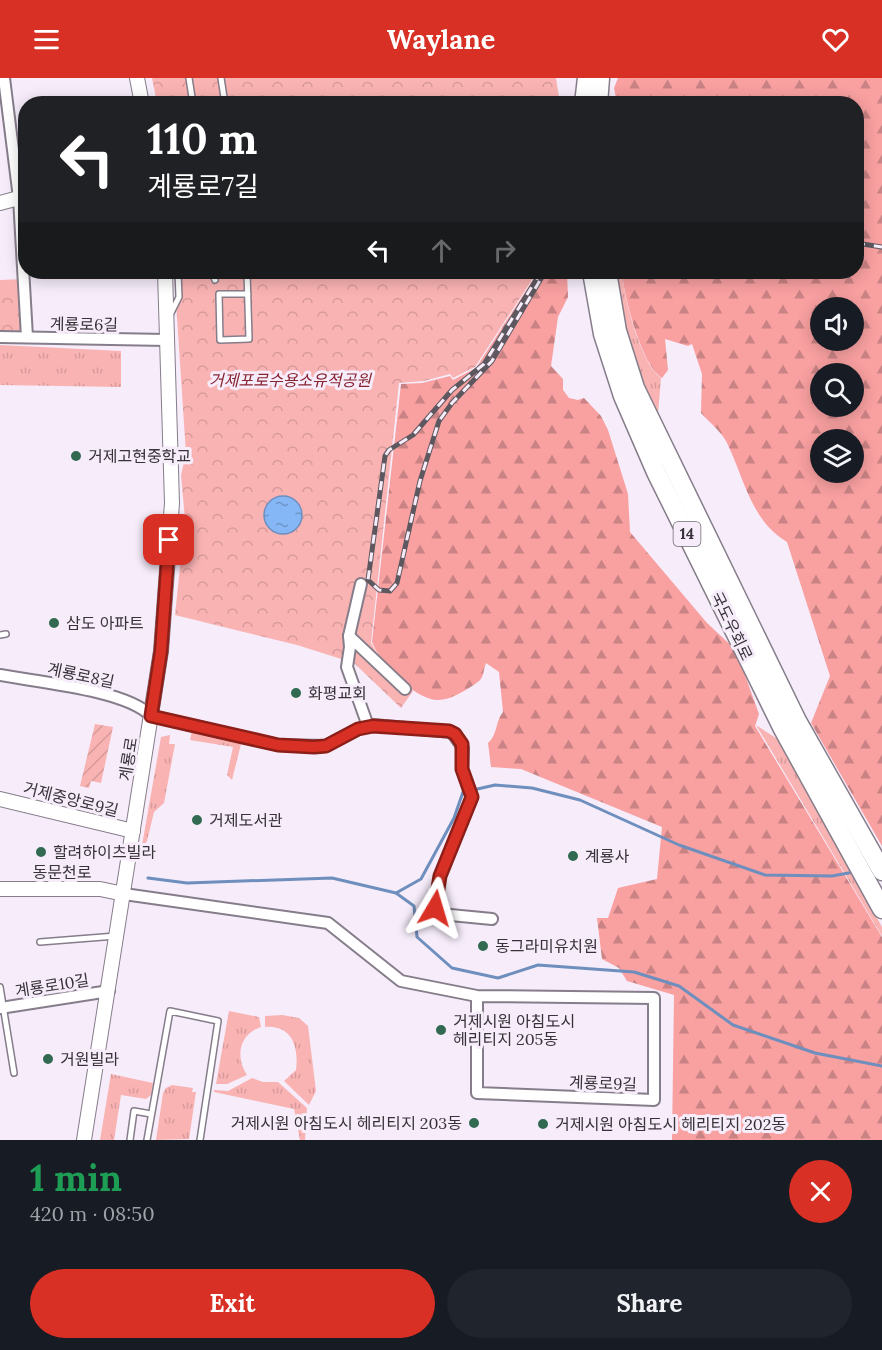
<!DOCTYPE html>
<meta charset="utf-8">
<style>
:root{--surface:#171b24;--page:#20242c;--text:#f1f3f6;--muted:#9ea1a6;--accent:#d93025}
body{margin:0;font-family:Lora,"Noto Sans KR",serif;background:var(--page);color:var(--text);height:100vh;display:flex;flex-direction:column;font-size:22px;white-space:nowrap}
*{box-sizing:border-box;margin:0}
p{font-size:20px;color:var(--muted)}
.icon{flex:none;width:33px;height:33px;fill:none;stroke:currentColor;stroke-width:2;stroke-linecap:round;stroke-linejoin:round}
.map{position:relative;height:1062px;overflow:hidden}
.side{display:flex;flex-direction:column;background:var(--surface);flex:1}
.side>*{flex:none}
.banner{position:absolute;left:18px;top:18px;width:846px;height:183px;border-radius:24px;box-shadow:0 3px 15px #0003;background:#202124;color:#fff;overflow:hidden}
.controls{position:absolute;left:810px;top:219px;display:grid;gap:12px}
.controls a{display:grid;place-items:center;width:54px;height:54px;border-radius:50%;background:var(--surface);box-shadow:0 3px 15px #0003;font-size:30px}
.pin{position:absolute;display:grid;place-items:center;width:51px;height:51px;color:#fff;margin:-26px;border-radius:12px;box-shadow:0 3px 9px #0006}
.me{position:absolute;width:66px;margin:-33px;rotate:7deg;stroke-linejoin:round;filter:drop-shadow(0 0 4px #0008)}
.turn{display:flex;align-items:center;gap:21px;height:126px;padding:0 30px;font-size:27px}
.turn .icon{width:78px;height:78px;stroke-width:2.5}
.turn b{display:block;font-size:42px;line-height:51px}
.lanes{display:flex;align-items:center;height:57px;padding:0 30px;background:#0003;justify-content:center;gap:30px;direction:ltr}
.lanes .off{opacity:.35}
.round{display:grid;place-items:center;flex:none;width:63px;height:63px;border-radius:32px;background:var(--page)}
.head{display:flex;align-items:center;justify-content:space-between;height:102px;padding:0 30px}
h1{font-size:36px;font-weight:700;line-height:45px;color:#1e9e55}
.button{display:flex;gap:12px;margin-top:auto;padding:12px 30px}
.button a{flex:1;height:69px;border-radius:36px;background:var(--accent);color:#fff;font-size:24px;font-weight:700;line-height:69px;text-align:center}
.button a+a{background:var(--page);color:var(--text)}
header{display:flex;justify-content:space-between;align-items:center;height:78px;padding:0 30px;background:var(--accent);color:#fff;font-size:27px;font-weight:700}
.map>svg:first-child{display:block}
.grass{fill:url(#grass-tufts)}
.forest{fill:url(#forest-firs);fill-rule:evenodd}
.park{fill:url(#park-crowns)}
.garden{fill:url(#garden-furrows)}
.water{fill:url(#water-ripples);stroke:#6e8fbd;stroke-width:1.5}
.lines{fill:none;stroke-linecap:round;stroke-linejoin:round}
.stream{stroke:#6e8fbd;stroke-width:3}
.lane-casing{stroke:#867d8a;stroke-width:8}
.street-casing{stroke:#867d8a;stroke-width:14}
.secondary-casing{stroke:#867d8a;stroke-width:16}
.highway-casing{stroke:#867d8a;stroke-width:21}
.lane{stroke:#fff;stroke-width:5}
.street{stroke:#fff;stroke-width:10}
.secondary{stroke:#fff;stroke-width:14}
.highway{stroke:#fff;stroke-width:18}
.rail-casing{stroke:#5d585f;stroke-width:5}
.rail{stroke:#f6ecfa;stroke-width:3;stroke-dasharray:9;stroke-linecap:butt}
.route-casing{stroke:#8d1f18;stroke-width:15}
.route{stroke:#d93025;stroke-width:10}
.poi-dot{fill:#326a51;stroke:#f6ecfa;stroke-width:2}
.labels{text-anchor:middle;stroke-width:6;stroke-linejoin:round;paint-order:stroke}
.shield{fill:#f6ecfa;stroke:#706a72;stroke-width:1.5}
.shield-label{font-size:15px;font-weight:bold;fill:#373338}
.street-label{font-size:16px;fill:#373338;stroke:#f6ecfa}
.park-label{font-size:16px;font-style:italic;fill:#88232f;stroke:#f6ecfa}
.poi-label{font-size:16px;fill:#373338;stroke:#f6ecfa;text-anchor:start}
</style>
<header><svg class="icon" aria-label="menu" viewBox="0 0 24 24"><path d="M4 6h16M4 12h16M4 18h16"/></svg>Waylane<svg class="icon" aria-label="heart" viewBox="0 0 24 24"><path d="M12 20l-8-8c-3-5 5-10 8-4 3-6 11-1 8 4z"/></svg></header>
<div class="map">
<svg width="882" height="1062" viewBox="0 0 882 1062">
<defs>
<pattern id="grass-tufts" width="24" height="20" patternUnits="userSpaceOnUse" patternTransform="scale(1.5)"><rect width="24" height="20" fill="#fab3b3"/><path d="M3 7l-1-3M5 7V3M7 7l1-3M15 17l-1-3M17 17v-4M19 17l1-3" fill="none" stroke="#d79a9b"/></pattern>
<pattern id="forest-firs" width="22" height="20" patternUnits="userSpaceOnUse" patternTransform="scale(1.5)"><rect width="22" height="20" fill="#f9a0a1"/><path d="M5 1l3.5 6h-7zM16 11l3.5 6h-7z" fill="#ca8384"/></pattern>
<pattern id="park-crowns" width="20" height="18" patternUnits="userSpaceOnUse" patternTransform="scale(1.5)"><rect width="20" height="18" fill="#fab3b3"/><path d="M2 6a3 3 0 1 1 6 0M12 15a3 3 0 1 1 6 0" fill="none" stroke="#d79a9b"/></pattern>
<pattern id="garden-furrows" width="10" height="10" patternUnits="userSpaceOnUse" patternTransform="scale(1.5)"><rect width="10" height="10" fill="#fab3b3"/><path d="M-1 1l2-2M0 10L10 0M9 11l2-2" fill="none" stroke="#d79a9b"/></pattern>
<pattern id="water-ripples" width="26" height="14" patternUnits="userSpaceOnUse" patternTransform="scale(1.5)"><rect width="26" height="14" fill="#85b6f6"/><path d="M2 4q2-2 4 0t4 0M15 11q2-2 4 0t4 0" fill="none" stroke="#6e95c8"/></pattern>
</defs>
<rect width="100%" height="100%" fill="#f6ecfa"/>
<g class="grass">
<path d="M614,194h8c2,26 18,90 39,106l-4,48 -31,-91z"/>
<polygon points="0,267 121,273 121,309 0,307"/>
<polygon points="756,647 779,662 867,821 882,849 882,858"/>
<polygon points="192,653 241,666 232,702 227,697 233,669 190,662"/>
<polygon points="170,657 169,666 175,666 164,725 154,734 147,763 141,773 161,659"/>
<path d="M229,933l30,6 2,10c-22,7 -26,30 -14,48l-20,9h-11z"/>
<path d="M282,937l17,3 9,8 8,65 -7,14 -25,-24 12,-11c3,-23 -4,-45 -31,-43v-11z"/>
<polygon points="111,996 153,1005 151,1017 146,1021 121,1017 114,1062 100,1062"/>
<polygon points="252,1000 263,1004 278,1004 307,1030 305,1062 300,1062 294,1031 214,1014 214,1012 228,1013"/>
<polygon points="172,1007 193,1010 192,1014 196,1014 189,1061 156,1062 163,1015 166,1010"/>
</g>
<g class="forest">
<path d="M618,0h264v768l-71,-123 19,-47 -43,-134c-35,-20 -43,-63 -59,-97 -5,-12 -18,-22 -27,-32l1,-39 -10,-30 -4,2 -23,-7 3,31 -6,8c-21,-14 -38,-82 -40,-106h234v-168l-239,-1 -3,-15zM820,230h34v32h-34zM820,296h34v32h-34zM820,362h34v32h-34z"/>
<path d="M538,194h29l1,25 -10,20 -7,49 12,13v11l6,8 9,2 6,-2 17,18 7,14 20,64 2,38 77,91 29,27 23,64 -4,12 127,211v203h-210l2,-145 -47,-14 -8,-13 -17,-9 -5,-41h11l10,-30 39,-9 5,-52 -141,-58 -30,-2 -3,-24c10,-9 7,-21 15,-31l-4,-40 -13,-9c-2,4 -2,10 -4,14 -2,5 -13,11 -18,14 -9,5 -17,9 -27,9 -23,-1 -57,-37 -65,-58l29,-258 21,-1 28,-7 3,4 23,-12z"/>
</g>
<g class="park">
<polygon points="152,0 556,0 560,25 157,25"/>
<polygon points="174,194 537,194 475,289 453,300 450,296 424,303 399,305 371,565 386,590 413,613 401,630 354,585 297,567 175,537 185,441 181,397 186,376"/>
<polygon points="24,201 27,259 0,259 0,202"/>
</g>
<polygon class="garden" points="95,646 113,649 101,705 91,703 89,710 80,708"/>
<circle class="water" cx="283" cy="437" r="19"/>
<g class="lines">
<g class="stream">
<polyline points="473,712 495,707 532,710 580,722 679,767 765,797 832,798 854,794"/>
<polyline points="148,800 187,805 332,800 396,815 421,801 454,740 463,714 466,713"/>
<polyline points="396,815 414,828 417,859 452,890 498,900 538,887 634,894 679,908 733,947 815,975 882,988"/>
</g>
<defs>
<g id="lane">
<polyline points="189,0 193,26"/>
<polyline points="221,0 225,26"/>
<polyline points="212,194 215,202"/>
<polyline points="247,194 249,261 220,262 219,216 248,216"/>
<polyline points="170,237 179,219 178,194"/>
<polyline points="0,557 6,556"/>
<polyline points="40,864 116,858"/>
<polyline points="0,909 14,995"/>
<polyline points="130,1062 134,1033 151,1036"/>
<polyline points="147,1062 170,933 218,943 200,1062"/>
</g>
<g id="street">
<polyline points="4,0 19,120 27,259"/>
<polyline points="0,259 167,262"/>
<polyline points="361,506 349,558 350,569 347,589 368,648"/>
<polyline points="349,558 405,611"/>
<path d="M0,597c37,7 127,15 151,41l127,29 48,1 32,-17 15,-4 79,7 11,16 -1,21 10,28 -32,79 -6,30 6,8 52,5"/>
<polyline points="124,816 328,845 401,903 477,918 654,920 654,1022 477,1015 477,918"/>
<polyline points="0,930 109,913"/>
</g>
<g id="secondary">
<polyline points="137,0 142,26"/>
<polyline points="0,125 26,118"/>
<polyline points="0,721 133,753"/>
<polyline points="0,811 100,811 124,816"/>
<polyline points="84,1062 161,573 172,425 165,194"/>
</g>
<g id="highway">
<polyline points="584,26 587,0"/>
<polyline points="598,26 600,0"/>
<polyline points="592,194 603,256 623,318 656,394 783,651 882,831"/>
<polyline points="607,194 617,253 635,310 797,643 882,793"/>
</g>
</defs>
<use href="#lane" class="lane-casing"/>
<use href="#street" class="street-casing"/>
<use href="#secondary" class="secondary-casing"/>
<use href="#highway" class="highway-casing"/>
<use href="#lane" class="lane"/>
<use href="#street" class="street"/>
<use href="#secondary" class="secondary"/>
<use href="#highway" class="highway"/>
<defs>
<g id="rail">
<polyline points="856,165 882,169"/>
<polyline points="541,194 484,286 452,312 413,357 389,372 385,378 368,502 379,512 390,513 397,505 420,403 439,343 452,325 492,283 545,194"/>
</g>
</defs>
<use href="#rail" class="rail-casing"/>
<use href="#rail" class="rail"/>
</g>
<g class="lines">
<defs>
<polyline id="route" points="169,462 161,573 151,638 278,667 314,669 326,668 358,651 373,648 449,653 455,656 462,666 462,691 472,719 440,798 435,830"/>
</defs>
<use href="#route" class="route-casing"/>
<use href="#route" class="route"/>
</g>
<g class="poi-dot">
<circle cx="76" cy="378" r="6"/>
<circle cx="54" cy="545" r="6"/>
<circle cx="296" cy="615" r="6"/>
<circle cx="197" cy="742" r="6"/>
<circle cx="41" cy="774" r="6"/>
<circle cx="573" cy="778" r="6"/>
<circle cx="483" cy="868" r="6"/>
<circle cx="441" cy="952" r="6"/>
<circle cx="48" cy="981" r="6"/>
<circle cx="474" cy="1045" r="6"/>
<circle cx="543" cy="1046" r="6"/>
</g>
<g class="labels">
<rect class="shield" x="673.5" y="444" width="27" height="24" rx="4.5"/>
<g class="shield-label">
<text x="687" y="461">14</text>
</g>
<g class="street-label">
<text transform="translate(84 246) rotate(1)" y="6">계룡로6길</text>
<text transform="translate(732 548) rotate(64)" y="6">국도우회로</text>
<text transform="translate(81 597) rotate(12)" y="6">계룡로8길</text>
<text transform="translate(128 681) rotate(-81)" y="6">계룡로</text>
<text transform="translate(71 721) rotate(14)" y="6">거제중앙로9길</text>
<text x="62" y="800">동문천로</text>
<text transform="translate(52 907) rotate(-9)" y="6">계룡로10길</text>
<text transform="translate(603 1005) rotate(2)" y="6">계룡로9길</text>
</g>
<g class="park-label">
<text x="290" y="308">거제포로수용소유적공원</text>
</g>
<g class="poi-label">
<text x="88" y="384">거제고현중학교</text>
<text x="66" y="551">삼도 아파트</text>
<text x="308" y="621">화평교회</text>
<text x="209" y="748">거제도서관</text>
<text x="53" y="780">할려하이츠빌라</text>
<text x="585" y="784">계룡사</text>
<text x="495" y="874">동그라미유치원</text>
<text x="453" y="949">거제시원 아침도시<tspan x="453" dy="18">헤리티지 205동</tspan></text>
<text x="60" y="987">거원빌라</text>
<text x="462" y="1051" text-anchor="end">거제시원 아침도시 헤리티지 203동</text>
<text x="555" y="1052">거제시원 아침도시 헤리티지 202동</text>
</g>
</g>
</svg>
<div class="controls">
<a><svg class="icon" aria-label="sound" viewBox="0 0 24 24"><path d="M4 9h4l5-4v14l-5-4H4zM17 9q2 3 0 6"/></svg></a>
<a><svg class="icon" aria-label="search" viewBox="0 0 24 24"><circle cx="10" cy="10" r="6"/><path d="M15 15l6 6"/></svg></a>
<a><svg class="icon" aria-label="layers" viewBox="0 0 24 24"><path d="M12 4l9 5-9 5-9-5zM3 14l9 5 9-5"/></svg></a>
</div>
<div class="pin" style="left:169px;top:462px;background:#d93025"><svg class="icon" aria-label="arrive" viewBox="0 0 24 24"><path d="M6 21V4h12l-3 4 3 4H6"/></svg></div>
<svg class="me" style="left:435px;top:830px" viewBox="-20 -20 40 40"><path d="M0-17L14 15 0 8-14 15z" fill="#d93025" stroke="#fff" stroke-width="4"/></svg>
<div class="banner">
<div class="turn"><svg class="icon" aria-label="left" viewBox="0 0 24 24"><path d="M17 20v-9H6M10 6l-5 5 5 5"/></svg><div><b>110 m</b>계룡로7길</div></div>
<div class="lanes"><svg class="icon" aria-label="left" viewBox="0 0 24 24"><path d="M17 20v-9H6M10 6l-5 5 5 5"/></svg><svg class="icon off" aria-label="ahead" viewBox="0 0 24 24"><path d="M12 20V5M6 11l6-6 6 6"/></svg><svg class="icon off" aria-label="right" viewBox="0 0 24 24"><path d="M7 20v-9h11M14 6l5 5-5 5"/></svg></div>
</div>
</div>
<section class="side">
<div class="head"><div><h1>1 min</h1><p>420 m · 08:50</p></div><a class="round" style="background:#d93025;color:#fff"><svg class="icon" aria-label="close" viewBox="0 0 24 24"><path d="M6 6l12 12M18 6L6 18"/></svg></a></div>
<div class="button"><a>Exit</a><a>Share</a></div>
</section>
